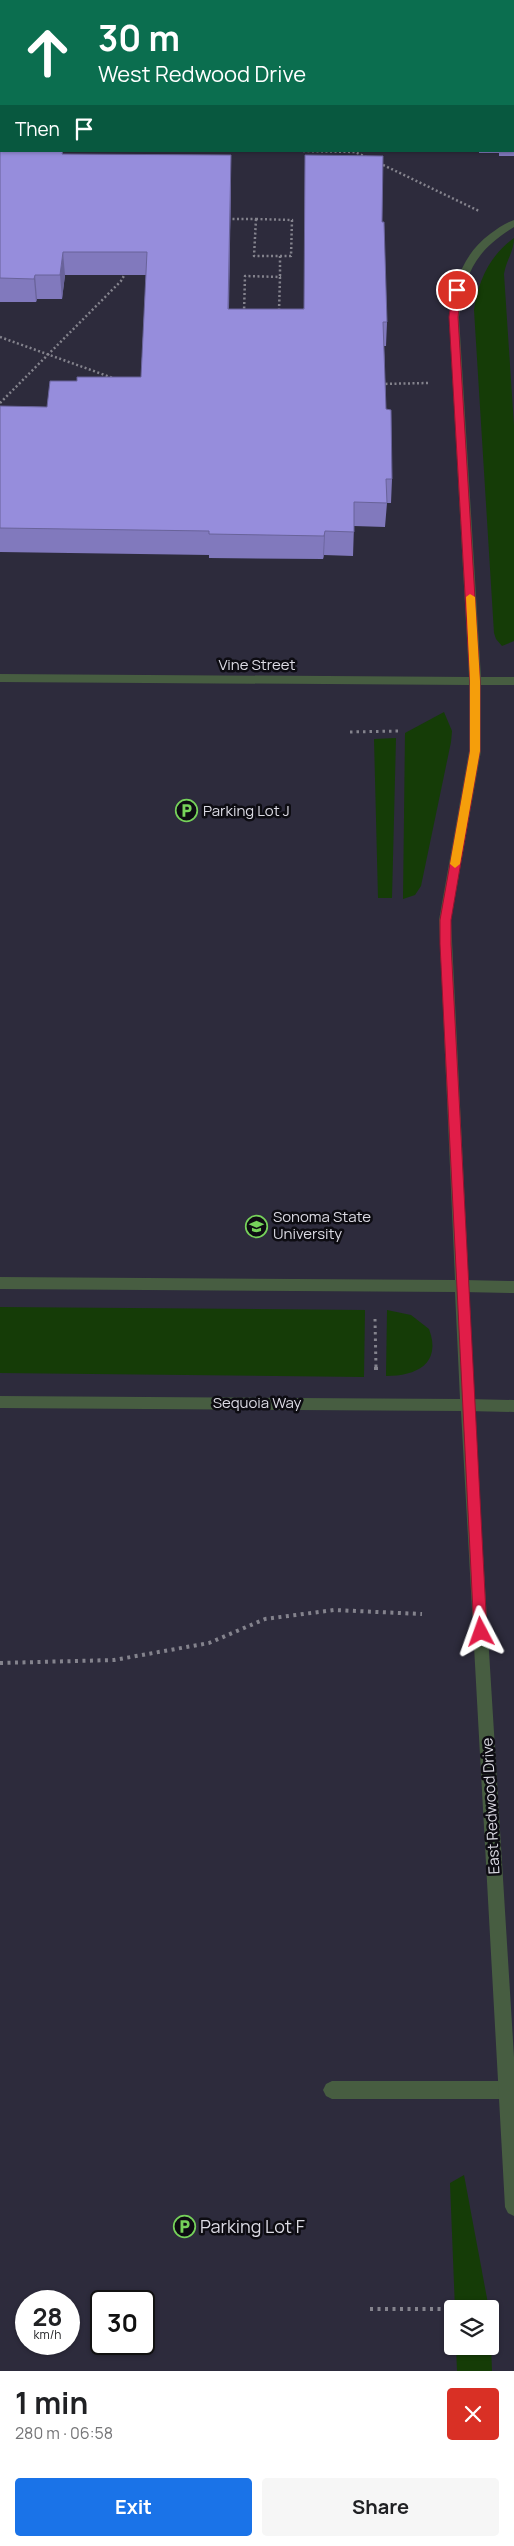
<!DOCTYPE html>
<meta charset="utf-8">
<style>
:root{--surface:#fff;--page:#f6f6f6;--text:#202124;--muted:#757577;--accent:#1a73e8}
body{margin:0;font-family:Manrope,sans-serif;background:var(--page);color:var(--text);height:100vh;display:flex;flex-direction:column;font-size:19px;white-space:nowrap}
*{box-sizing:border-box;margin:0}
p{font-size:16px;color:var(--muted)}
.icon{flex:none;width:28px;height:28px;fill:none;stroke:currentColor;stroke-width:2;stroke-linecap:round;stroke-linejoin:round}
.map{position:relative;height:2371px;overflow:hidden}
.drawer{display:flex;flex-direction:column;background:var(--surface);flex:1}
.drawer>*{flex:none}
.guide{position:absolute;left:0px;top:0px;width:515px;height:152px;box-shadow:0 1px 4px #0004;background:#0b6e4f;color:#fff;overflow:hidden}
.buttons{position:absolute;left:444px;top:2300px;display:grid;gap:10px}
.buttons a{display:grid;place-items:center;width:55px;height:55px;border-radius:5px;background:var(--surface);box-shadow:0 1px 4px #0004;font-size:25px}
.speed{position:absolute;left:15px;top:2290px;display:flex;gap:10px;font-size:25px;font-weight:700;text-align:center}
.speed>*{display:grid;place-content:center;width:65px;height:65px;border-radius:50%;background:var(--surface);box-shadow:0 1px 4px #0004;line-height:1}
.speed small{font-size:12px;font-weight:400}
.speed .limit{border:2px solid #111;border-radius:8px;background:#fff;color:#111}
.pin{position:absolute;display:grid;place-items:center;width:42px;height:42px;color:#fff;margin:-21px;border:2px solid #fff;border-radius:50%;box-shadow:0 1px 5px #0007}
.me{position:absolute;width:55px;margin:-28px;rotate:356deg;stroke-linejoin:round;filter:drop-shadow(0 0 4px #0008)}
.turn{display:flex;align-items:center;gap:18px;height:105px;padding:0 15px;font-size:22px}
.turn .icon{width:65px;height:65px;stroke-width:2.5}
.turn b{display:block;font-size:35px;line-height:42px}
.then{display:flex;align-items:center;height:48px;padding:0 15px;background:#0003;gap:10px;font-size:19px}
.round{display:grid;place-items:center;flex:none;width:52px;height:52px;border-radius:5px;background:var(--page)}
.head{display:flex;align-items:center;justify-content:space-between;height:85px;padding:0 15px}
h1{font-size:30px;font-weight:700;line-height:38px}
.button{display:flex;gap:10px;margin-top:auto;padding:10px 15px}
.button a{flex:1;height:58px;border-radius:5px;background:var(--accent);color:#fff;font-size:20px;font-weight:700;line-height:58px;text-align:center}
.button a+a{background:var(--page);color:var(--text)}
.map>svg:first-child{display:block}
.built{fill:#2d2b3c;fill-rule:evenodd}
.green{fill:#153c07}
.lines{fill:none;stroke-linecap:round;stroke-linejoin:round}
.path-far2{stroke:#84838d;stroke-width:2.5;stroke-dasharray:2 2.5;stroke-linecap:butt}
.path-far1{stroke:#84838d;stroke-width:3;stroke-dasharray:2.5 4;stroke-linecap:butt}
.path{stroke:#84838d;stroke-width:4;stroke-dasharray:3 4.5;stroke-linecap:butt}
.service{fill:#475d41;fill-rule:evenodd}
.minor{fill:#475d41;fill-rule:evenodd}
.wall{fill:#8179bd}
.shaded-wall{fill:#69639a}
.building{fill:#968ddc;stroke:#69639a}
.route{fill:#e11d48;stroke:#92132f}
.slow{fill:#f59e0b}
.labels{text-anchor:middle;stroke-width:5;stroke-linejoin:round;paint-order:stroke}
.street-label{font-size:15px;fill:#dcdbe4;stroke:#0d0c12}
.poi-label{font-size:15px;fill:#dcdbe4;stroke:#0d0c12;text-anchor:start}
.near-poi-label{font-size:18px;fill:#dcdbe4;stroke:#0d0c12;text-anchor:start}
</style>
<div class="map">
<svg width="514" height="2371" viewBox="0 0 514 2371">
<rect width="100%" height="100%" fill="#23222e"/>
<path class="built" d="M0,0h514v2371h-514zM1,1h513v150h-513zM26,2301h43v43h-43zM101,2301h43v43h-43zM452,2309h38v37h-38z"/>
<g class="green">
<path d="M514,238c0,13 -8,23 -10,36l10,152v215l-12,5 -6,-7 -2,-6 -20,-323c4,-29 16,-55 40,-72z"/>
<polygon points="444,712 452,731 451,742 421,886 415,895 403,899 405,733"/>
<polygon points="396,738 392,898 378,898 374,739"/>
<polygon points="0,1307 365,1310 364,1377 0,1373"/>
<path d="M387,1310l24,5 18,14c13,35 -13,47 -43,47z"/>
<polygon points="464,2175 489,2309 455,2309 450,2183"/>
<polygon points="490,2321 492,2371 457,2371 456,2346 490,2346"/>
</g>
<g class="lines">
<g class="path-far2">
<polyline points="303,151 355,152 366,157"/>
<polyline points="379,163 479,211"/>
<polyline points="228,219 256,219"/>
<polygon points="256,219 292,220 291,256 254,256"/>
<polyline points="280,256 280,277"/>
<polyline points="244,313 245,276 280,277 279,311"/>
<polyline points="0,337 113,378"/>
<polyline points="381,384 428,383"/>
<polyline points="0,403 121,281 126,272"/>
</g>
<g class="path-far1">
<polyline points="350,732 400,731"/>
<polyline points="375,1319 376,1368"/>
</g>
<g class="path">
<polyline points="376,1367 376,1372"/>
<polyline points="0,1663 114,1660 209,1643 265,1619 334,1610 422,1614"/>
<polyline points="370,2309 446,2309"/>
</g>
<g class="service">
<polygon points="463,1280 514,1281 514,1293 463,1292 458,1290 456,1286 458,1282"/>
<polygon points="468,1399 514,1400 514,1412 468,1411 463,1409 461,1405 463,1401"/>
<polygon points="332,2081 514,2081 514,2099 332,2099 326,2096 323,2090 326,2084"/>
</g>
<path class="minor" d="M514,220v7c-39,24 -49,46 -55,90l22,360h33v8h-33v66l-30,169 27,553 36,584v159l-6,-3 -3,-6 -44,-796 -461,-3v-12l460,3 -5,-107 -455,-3v-12l455,3 -16,-360 30,-169v-66l-469,-3v-8l469,3 -20,-360c5,-33 13,-62 41,-83 7,-5 15,-11 24,-14z"/>
</g>
<g class="wall">
<polygon points="0,0 42,0 41,1 1,1 1,151 63,151 63,154 231,179 229,309 303,309 382,222 387,322 386,346 384,346 386,409 392,479 391,503 387,503 385,527 354,526 353,556 324,555 323,559 209,558 209,555 0,552 0,406 47,407 77,381 141,377 146,275 65,275 62,299 37,299 36,302 0,302"/>
<polygon points="314,0 514,0 514,156 499,156 499,153 479,153 479,151 514,151 514,1 314,1"/>
</g>
<g class="shaded-wall">
<polygon points="231,155 231,179 228,333 228,309"/>
<polygon points="63,252 65,275 62,299 60,275"/>
<polygon points="35,275 37,299 36,302 34,279"/>
<polygon points="325,531 324,555 323,559 324,536"/>
</g>
<g class="building">
<polygon points="0,0 37,0 37,1 1,1 1,151 63,151 62,154 231,155 228,309 304,309 305,155 383,156 382,222 384,222 387,322 383,322 386,409 391,410 392,479 386,479 387,503 354,502 354,532 325,531 324,536 209,534 209,531 0,528 0,406 47,407 50,381 77,381 77,377 141,377 147,252 63,252 60,275 35,275 34,279 0,278"/>
<polygon points="314,0 514,0 514,135 514,1 314,1"/>
</g>
<polygon class="route" points="457,288 461,290 458,317 480,681 480,751 451,920 451,944 487,1632 485,1636 481,1638 476,1636 474,1632 440,944 440,920 470,751 470,681 449,317 453,290"/>
<polygon class="slow" points="470,594 475,597 480,681 480,751 460,864 455,868 450,864 470,751 470,681 466,597"/>
<defs>
<symbol id="parking-ring" viewBox="-11 -11 22 22"><circle r="9.5" fill="#0d0c12" stroke="#76d25a" stroke-width="1.5"/><path d="M-3.5-5.5H1a3.5 3.5 0 0 1 0 7H-1V5.5H-3.5ZM-1-3.4V-.6H.8a1.4 1.4 0 0 0 0-2.8Z" fill="#76d25a"/></symbol>
<symbol id="university-ring" viewBox="-11 -11 22 22"><circle r="9.5" fill="#0d0c12" stroke="#76d25a" stroke-width="1.5"/><path d="M0-5L7-2L0 1L-7-2ZM-4 1L0 2.5L4 1V4Q0 6-4 4Z" fill="#76d25a"/></symbol>
</defs>
<g fill-rule="evenodd">
<use href="#parking-ring" x="174" y="798" width="25" height="25"/>
<use href="#university-ring" x="244" y="1214" width="25" height="25"/>
<use href="#parking-ring" x="172" y="2214" width="25" height="25"/>
</g>
<g class="labels">
<g class="street-label">
<text x="257" y="670">Vine Street</text>
<text x="257" y="1408">Sequoia Way</text>
<text transform="translate(491 1806) rotate(-93)" y="5">East Redwood Drive</text>
</g>
<g class="poi-label">
<text x="203" y="816">Parking Lot J</text>
<text x="273" y="1222">Sonoma State<tspan x="273" dy="17">University</tspan></text>
</g>
<g class="near-poi-label">
<text x="200" y="2233">Parking Lot F</text>
</g>
</g>
</svg>
<div class="buttons">
<a><svg class="icon" aria-label="layers" viewBox="0 0 24 24"><path d="M12 4l9 5-9 5-9-5zM3 14l9 5 9-5"/></svg></a>
</div>
<div class="speed"><div>28<small>km/h</small></div><div class="limit">30</div></div>
<div class="pin" style="left:457px;top:290px;background:#d93025"><svg class="icon" aria-label="arrive" viewBox="0 0 24 24"><path d="M6 21V4h12l-3 4 3 4H6"/></svg></div>
<svg class="me" style="left:481px;top:1632px" viewBox="-20 -20 40 40"><path d="M0-17L14 15 0 8-14 15z" fill="#e11d48" stroke="#fff" stroke-width="4"/></svg>
<div class="guide">
<div class="turn"><svg class="icon" aria-label="ahead" viewBox="0 0 24 24"><path d="M12 20V5M6 11l6-6 6 6"/></svg><div><b>30 m</b>West Redwood Drive</div></div>
<div class="then">Then<svg class="icon" aria-label="arrive" viewBox="0 0 24 24"><path d="M6 21V4h12l-3 4 3 4H6"/></svg></div>
</div>
</div>
<section class="drawer">
<div class="head"><div><h1>1 min</h1><p>280 m · 06:58</p></div><a class="round" style="background:#d93025;color:#fff"><svg class="icon" aria-label="close" viewBox="0 0 24 24"><path d="M6 6l12 12M18 6L6 18"/></svg></a></div>
<div class="button"><a>Exit</a><a>Share</a></div>
</section>
